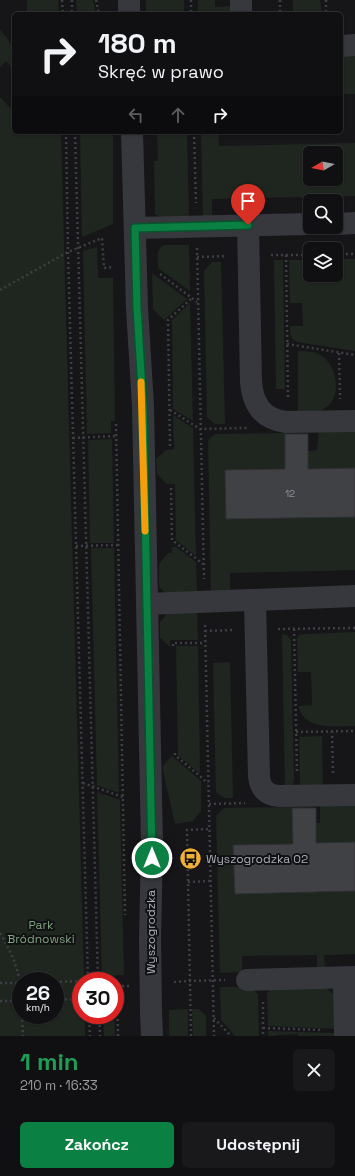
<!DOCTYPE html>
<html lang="pl">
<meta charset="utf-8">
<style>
:root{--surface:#101012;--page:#19191b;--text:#f1f3f6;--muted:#9c9d9f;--line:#303032;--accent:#0b8043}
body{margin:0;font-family:"Space Grotesk",sans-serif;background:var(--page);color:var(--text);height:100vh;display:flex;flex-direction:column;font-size:15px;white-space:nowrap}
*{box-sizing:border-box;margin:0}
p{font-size:13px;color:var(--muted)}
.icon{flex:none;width:22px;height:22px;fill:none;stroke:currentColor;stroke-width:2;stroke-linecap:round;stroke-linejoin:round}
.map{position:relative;height:1036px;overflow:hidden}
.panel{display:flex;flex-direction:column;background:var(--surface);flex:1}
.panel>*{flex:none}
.guide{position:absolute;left:12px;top:12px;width:331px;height:122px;border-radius:6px;box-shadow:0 1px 3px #0004,0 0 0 1px var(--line);background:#101012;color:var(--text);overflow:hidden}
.needle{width:26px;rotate:261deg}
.fabs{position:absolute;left:303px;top:146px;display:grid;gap:8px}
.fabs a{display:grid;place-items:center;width:40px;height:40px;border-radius:6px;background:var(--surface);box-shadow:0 1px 3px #0004,0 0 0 1px var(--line);font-size:20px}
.speed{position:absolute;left:12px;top:972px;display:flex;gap:8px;font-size:20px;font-weight:700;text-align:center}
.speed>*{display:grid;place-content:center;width:52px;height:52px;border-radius:50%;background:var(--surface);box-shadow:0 1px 3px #0004,0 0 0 1px var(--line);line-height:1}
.speed small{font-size:10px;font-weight:400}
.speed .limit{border:6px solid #d22;background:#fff;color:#111}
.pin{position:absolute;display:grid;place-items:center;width:34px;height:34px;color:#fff;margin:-41px -17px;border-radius:50% 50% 50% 0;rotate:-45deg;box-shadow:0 0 4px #0007}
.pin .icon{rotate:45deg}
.me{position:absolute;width:44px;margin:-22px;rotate:0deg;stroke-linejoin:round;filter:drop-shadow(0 0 3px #0008)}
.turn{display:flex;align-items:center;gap:14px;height:84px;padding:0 20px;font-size:18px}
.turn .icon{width:52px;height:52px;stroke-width:2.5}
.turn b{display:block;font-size:28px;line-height:34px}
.lanes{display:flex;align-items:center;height:38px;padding:0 20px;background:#0003;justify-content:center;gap:20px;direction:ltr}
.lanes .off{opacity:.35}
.round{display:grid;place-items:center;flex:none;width:42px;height:42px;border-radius:6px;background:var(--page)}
.headline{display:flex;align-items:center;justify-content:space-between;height:68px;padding:0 20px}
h1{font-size:24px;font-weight:800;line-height:30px;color:#1e9e55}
.cta{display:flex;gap:8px;margin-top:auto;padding:8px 20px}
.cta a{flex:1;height:46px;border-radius:6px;background:var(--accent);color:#fff;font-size:16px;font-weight:800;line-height:46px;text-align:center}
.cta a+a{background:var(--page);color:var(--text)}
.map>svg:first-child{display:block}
.green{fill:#1e261f;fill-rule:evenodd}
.building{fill:#404145;stroke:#303034}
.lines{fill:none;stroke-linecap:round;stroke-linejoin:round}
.path{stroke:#3d3f44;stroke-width:2.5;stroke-dasharray:2 3;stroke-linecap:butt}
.minor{stroke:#37383d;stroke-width:22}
.route-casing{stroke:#07532c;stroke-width:10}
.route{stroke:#0b8043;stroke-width:7}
.slow{stroke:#f59e0b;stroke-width:7}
.labels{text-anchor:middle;stroke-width:4;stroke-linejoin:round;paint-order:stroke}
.number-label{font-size:10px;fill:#8e929b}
.poi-label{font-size:12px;fill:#a8adb8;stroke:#111113;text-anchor:start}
.park-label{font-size:12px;fill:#7fa381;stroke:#111113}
.street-label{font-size:12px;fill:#a8adb8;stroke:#111113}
</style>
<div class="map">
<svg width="355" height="1036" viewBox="0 0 355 1036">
<rect width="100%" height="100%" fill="#161618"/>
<g class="green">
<polygon points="27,0 58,0 59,14 27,14"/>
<polygon points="76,0 93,0 96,14 77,14"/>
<rect x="146" y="0" width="38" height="14"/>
<polygon points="198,0 215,0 215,7 231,6 231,14 198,14"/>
<polygon points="293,0 320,0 322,14 293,14"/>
<path d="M0,30c13,13 13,20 13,38l-7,-7 -6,6z"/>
<polygon points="355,53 355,94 341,94 341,54"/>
<path d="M0,97l14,15v20h47l23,845v4h-3v34h4v21h-85zM21,981h34v34h-34z"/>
<polygon points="80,132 112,132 113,137 113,224 82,237"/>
<polygon points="157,132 187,132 189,216 163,217 159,216 155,214 154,161 158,161"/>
<path d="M201,132h17l1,14 136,-3v53l-143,3v17h-9zM310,153h26v26h-26z"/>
<path d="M165,245h24l1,46 -32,-23c0,-9 -3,-20 7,-23z"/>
<polygon points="97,247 98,278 113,278 115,421 111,421 111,433 87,434 83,251"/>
<path d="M336,259h19v92l-58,-9c-7,-3 -7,-9 -7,-16h13l-1,-23h-12l-1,-43h21v15h26z"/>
<polygon points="274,260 283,260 285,389 276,389"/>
<polygon points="212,262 221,262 225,424 215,424 207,417 204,271"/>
<polygon points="152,273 187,299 164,320 153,309"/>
<polygon points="190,303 193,421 173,409 172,320"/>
<path d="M298,351c9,0 16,0 24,5 14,9 20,38 6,50 -7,7 -20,7 -30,8z"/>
<polygon points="173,415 193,428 196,556 176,540 175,484 167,484 157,474 156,459 166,450 174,449"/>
<polygon points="355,429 355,468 308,469 308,451 317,450 319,430"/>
<polygon points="285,433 285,469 355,517 355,570 230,573 230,590 211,595 208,440 215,434"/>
<polygon points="112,439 114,543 90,543 88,440"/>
<polygon points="172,547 176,547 196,562 197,595 169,596 159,587 159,564 168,553 172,553"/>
<polygon points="91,548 114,548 119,793 97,785"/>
<polygon points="170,611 197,611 198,640 170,640 170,647 160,638 160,622"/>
<path d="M355,632v94c-20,0 -50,5 -57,-20l14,-1 -1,-33h-13l-1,-34 2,-3 6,-1z"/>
<polygon points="282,634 287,635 291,640 294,781 292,786 285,789"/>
<polygon points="176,646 198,646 200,774 178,755"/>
<polygon points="230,662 233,798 224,798 216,792 213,663"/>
<polygon points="322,736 323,788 300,788 299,737"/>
<polygon points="172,756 201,781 201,811 193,821 175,824 163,771 163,766"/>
<polygon points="97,792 120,800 124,975 102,976"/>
<polygon points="355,802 355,842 316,843 316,823 320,823 320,803"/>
<polygon points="292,807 293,844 233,845 235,894 355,891 355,954 324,955 325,971 317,971 317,955 242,956 242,972 220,973 216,816 224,808"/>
<polygon points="275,986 326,988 334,995 339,1029 268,1026 267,993"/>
<polygon points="220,987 250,987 258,994 259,1036 235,1036 221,1020"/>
<polygon points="188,1009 188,1036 171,1036 169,1035 169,1010"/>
<polygon points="192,1009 199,1009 206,1016 206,1036 193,1036"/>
<polygon points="103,1015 114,1015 115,1036 104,1036"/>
<polygon points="268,1031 338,1033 339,1036 298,1036 298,1034 276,1035 275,1036 268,1036"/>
</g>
<g class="building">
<polygon points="285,434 308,434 308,469 355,468 355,517 226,519 225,470 285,469"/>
<polygon points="292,808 316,808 316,843 355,842 355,891 235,894 233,845 293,844"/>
</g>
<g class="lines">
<g class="path">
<polyline points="62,0 63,14"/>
<polyline points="72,0 72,14"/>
<polyline points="96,0 99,14"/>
<polyline points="191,0 191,14"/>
<polyline points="280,0 280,14"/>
<polyline points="326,0 326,14"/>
<polyline points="66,132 68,252 88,981"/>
<polyline points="75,132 98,981"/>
<polyline points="194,132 196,203"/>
<polyline points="197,248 204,579"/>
<polyline points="336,254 355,254"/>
<polyline points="271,255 310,255"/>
<polyline points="286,255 288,399"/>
<polyline points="197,257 226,256"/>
<polyline points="160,274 197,302"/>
<polyline points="0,290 68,252 102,238 104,268 113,267"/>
<polyline points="287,344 355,355"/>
<polyline points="339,353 340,399"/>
<polyline points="170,410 200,429 247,428"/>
<polyline points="116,424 125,915"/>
<polyline points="73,438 116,436"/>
<polyline points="170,446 168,320 192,298"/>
<polyline points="171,488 172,540 203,564"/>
<polyline points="76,546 118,545"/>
<polyline points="205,625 214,1036"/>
<polyline points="278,629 355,628"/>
<polyline points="294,629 297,773"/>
<polyline points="205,631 233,630"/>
<polyline points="173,646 173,643 205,643"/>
<polyline points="332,731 333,773"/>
<polyline points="296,732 355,731"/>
<polyline points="175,753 175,755 208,783"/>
<polyline points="83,783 123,797"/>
<polyline points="209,804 245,803"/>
<polyline points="188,882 210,881"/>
<path d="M0,933c13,23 20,37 21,64"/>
<polyline points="105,981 117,981 118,1036"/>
<polyline points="55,982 81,981"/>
<polyline points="174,982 190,981 225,980"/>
<polyline points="0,983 21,983"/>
<polyline points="117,986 129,986"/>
<polyline points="55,1000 81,999"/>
<polyline points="0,1001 21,1001"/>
<polyline points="263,1002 263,1036"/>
<polyline points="22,1015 23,1036"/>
<polyline points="89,1015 90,1036"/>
<polyline points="99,1015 100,1036"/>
<polyline points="214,1018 231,1036"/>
<polyline points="263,1028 323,1030"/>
<polyline points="191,1036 187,830 209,829"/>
</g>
<g class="minor">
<polyline points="129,0 129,14"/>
<polyline points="241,0 241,14"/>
<polyline points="341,46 355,45"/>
<polyline points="132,132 137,308 143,406 152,845 150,939 151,1012 152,1036"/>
<polyline points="336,224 355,223"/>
<path d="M248,225l3,157c2,23 12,37 35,40l69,-1"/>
<polyline points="135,228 310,224"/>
<path d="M255,600l4,176c1,13 8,19 20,20l76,-1"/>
<path d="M147,604c69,-2 138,-5 208,-8"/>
<polyline points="344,978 345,1036"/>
<polyline points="247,980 355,977"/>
</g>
</g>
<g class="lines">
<defs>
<polyline id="route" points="152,858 143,406 137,308 135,228 248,225"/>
</defs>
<use href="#route" class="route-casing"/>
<use href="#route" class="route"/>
<polyline class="slow" points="141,382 145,531"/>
</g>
<defs>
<symbol id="bus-disc" viewBox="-11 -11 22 22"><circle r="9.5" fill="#f2b134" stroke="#111113"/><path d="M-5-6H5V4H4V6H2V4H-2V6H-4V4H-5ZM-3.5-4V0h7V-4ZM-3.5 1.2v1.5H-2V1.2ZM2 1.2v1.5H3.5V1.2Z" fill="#111"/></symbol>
</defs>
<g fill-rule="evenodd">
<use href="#bus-disc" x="178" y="846" width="25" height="25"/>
</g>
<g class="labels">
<g class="number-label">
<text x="290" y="497">12</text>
</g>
<g class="poi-label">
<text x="206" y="863">Wyszogrodzka 02</text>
</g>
<g class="park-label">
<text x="41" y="929">Park<tspan x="41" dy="14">Bródnowski</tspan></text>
</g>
<g class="street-label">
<text transform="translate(151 932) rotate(-90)" y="4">Wyszogrodzka</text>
</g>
</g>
</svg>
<div class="fabs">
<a><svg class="needle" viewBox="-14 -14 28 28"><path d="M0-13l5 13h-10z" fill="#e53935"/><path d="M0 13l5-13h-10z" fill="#9c9d9f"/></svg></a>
<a><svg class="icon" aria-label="search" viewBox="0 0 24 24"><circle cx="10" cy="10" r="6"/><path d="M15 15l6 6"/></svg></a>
<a><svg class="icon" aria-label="layers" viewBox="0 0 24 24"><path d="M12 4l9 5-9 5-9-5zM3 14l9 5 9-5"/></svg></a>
</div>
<div class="speed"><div>26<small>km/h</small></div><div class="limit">30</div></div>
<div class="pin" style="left:248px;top:225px;background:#d93025"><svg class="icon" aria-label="arrive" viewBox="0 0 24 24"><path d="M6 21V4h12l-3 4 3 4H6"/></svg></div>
<svg class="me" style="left:152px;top:858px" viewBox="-20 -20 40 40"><circle r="17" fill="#0b8043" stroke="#fff" stroke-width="3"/><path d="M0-11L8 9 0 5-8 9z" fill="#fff"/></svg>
<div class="guide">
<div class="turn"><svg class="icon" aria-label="right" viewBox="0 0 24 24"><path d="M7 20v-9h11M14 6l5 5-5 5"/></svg><div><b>180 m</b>Skręć w prawo</div></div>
<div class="lanes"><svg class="icon off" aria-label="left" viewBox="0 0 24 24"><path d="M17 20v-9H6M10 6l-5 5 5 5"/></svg><svg class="icon off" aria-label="ahead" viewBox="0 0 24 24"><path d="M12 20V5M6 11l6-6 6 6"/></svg><svg class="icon" aria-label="right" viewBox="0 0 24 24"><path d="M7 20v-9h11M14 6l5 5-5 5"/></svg></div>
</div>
</div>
<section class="panel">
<div class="headline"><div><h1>1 min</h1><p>210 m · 16:33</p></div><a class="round"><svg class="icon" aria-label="close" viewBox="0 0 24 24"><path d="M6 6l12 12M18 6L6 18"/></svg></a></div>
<div class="cta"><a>Zakończ</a><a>Udostępnij</a></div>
</section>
